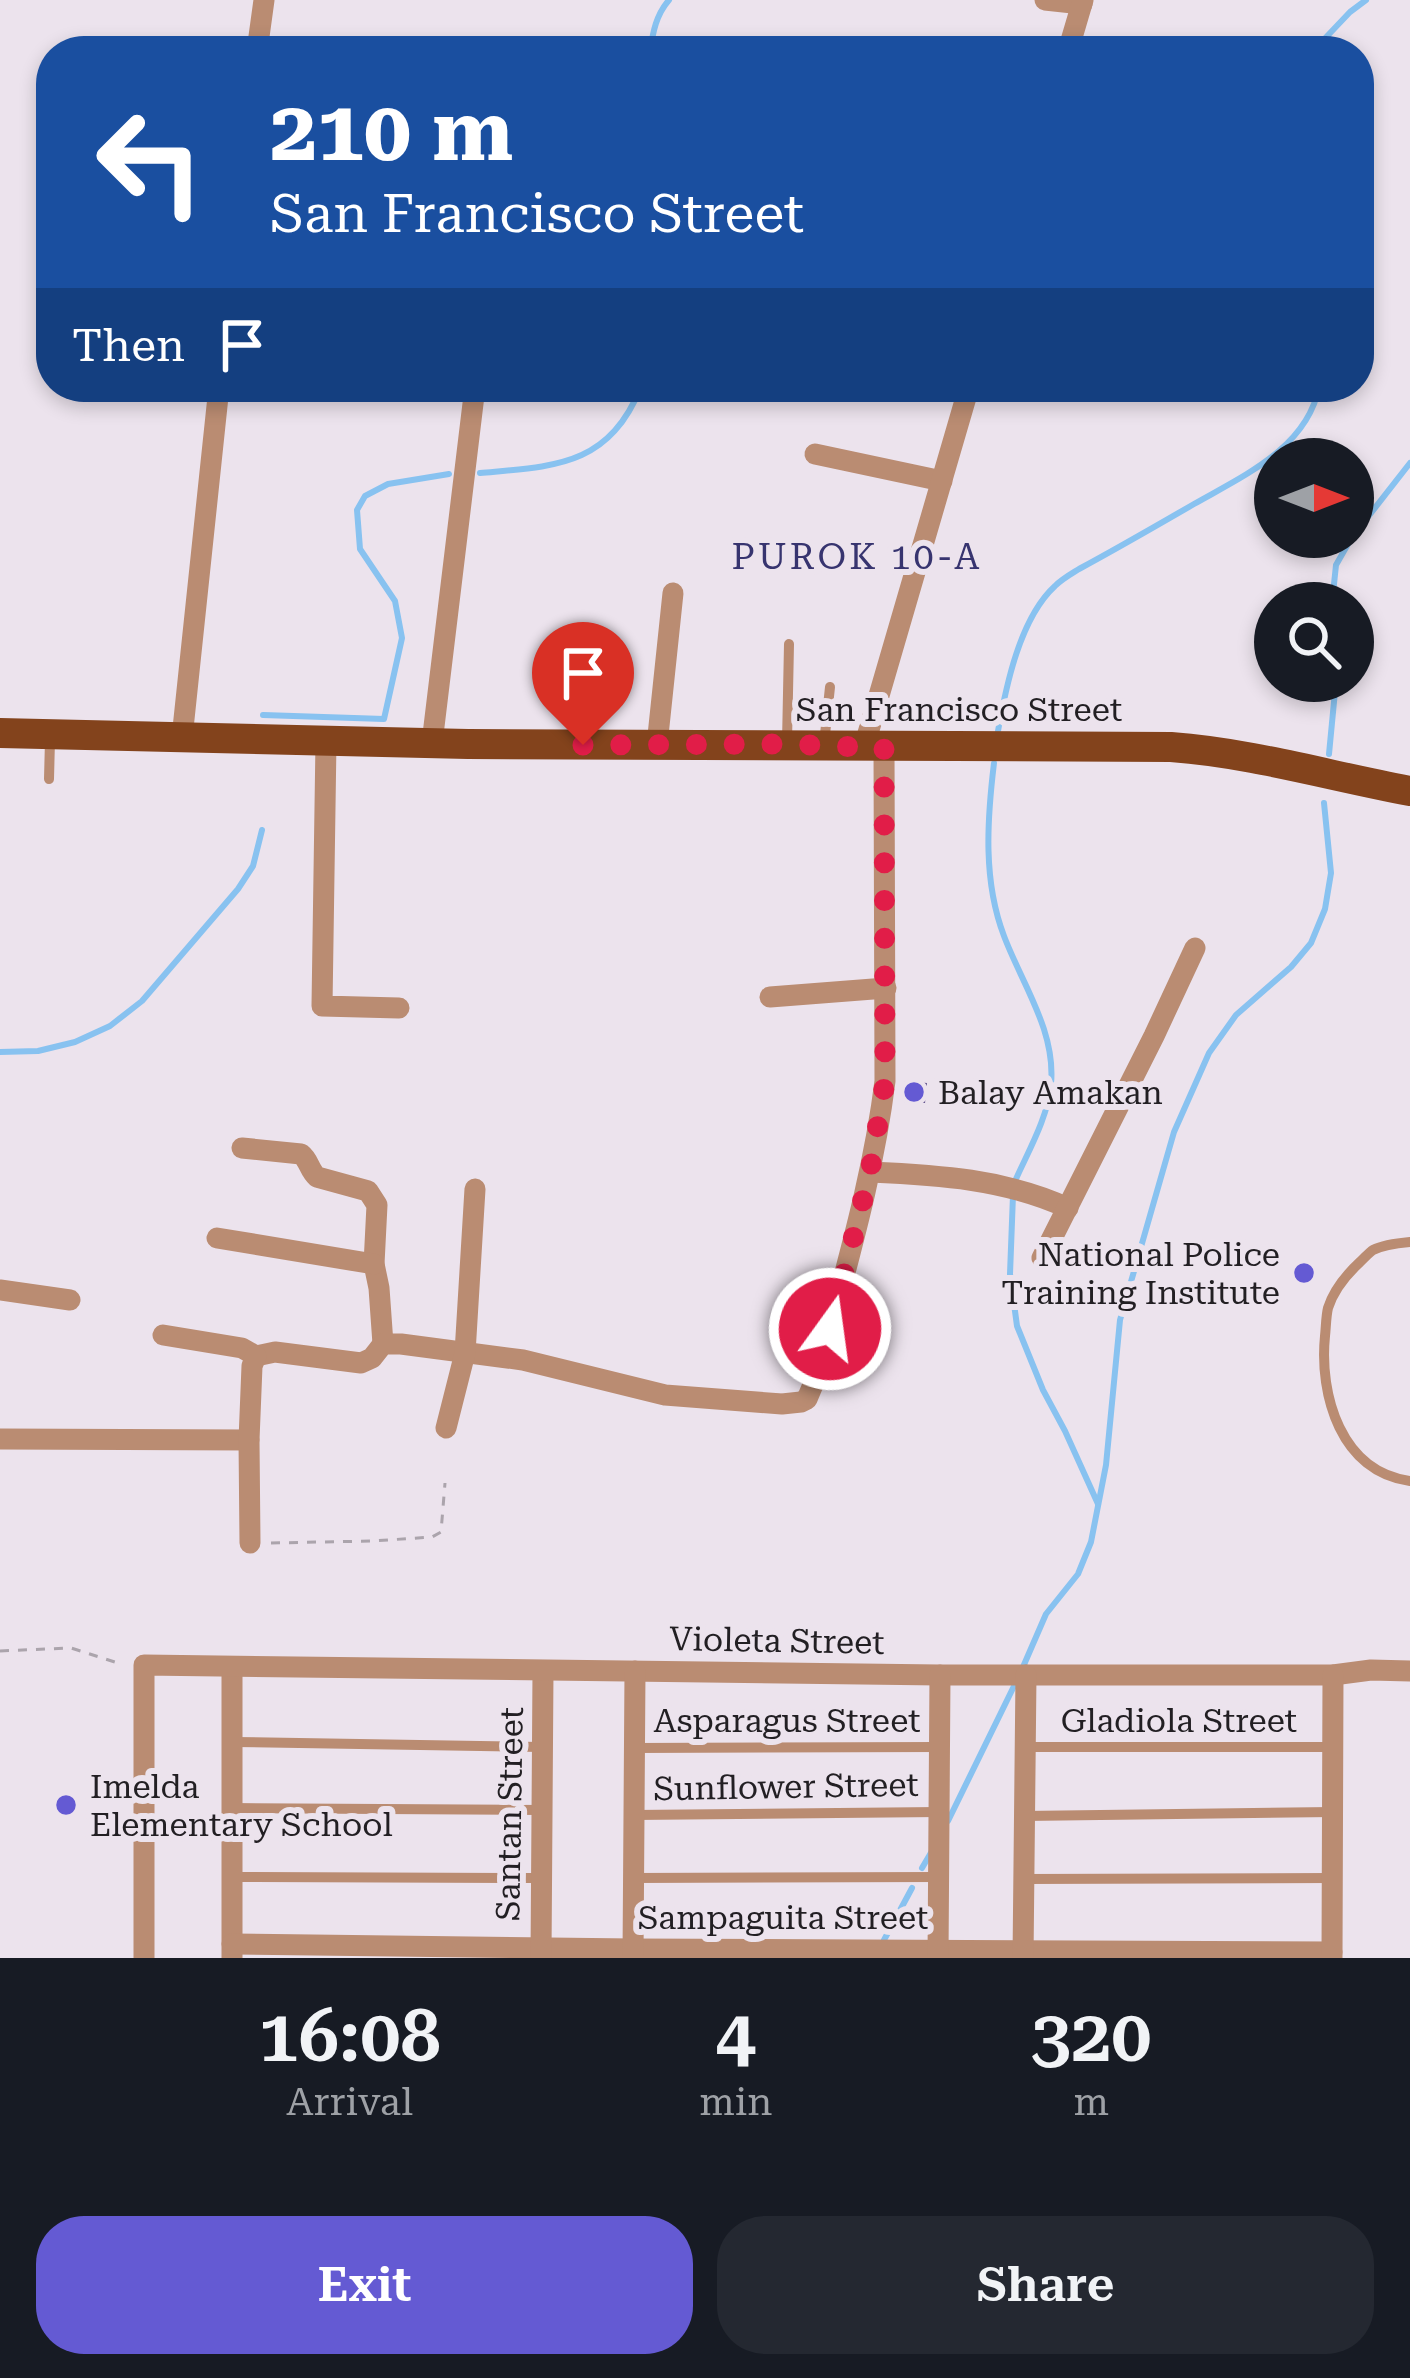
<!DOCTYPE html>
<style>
:root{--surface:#171b24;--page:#242831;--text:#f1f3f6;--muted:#9ea1a6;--accent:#645ad3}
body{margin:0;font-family:"Roboto Serif",serif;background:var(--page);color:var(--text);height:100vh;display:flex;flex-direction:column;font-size:45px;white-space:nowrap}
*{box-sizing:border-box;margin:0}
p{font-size:39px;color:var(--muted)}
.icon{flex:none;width:66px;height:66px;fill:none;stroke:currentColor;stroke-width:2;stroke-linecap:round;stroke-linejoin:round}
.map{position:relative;height:1958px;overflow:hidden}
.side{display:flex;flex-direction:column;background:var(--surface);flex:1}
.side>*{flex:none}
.banner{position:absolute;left:36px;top:36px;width:1338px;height:366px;border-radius:48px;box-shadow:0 6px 18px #0003;background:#1a4fa0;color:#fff;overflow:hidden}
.needle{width:78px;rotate:90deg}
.controls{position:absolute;left:1254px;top:438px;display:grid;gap:24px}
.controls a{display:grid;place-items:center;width:120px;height:120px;border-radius:50%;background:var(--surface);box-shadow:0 6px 18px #0003;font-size:60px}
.pin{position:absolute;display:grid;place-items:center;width:102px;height:102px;color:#fff;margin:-123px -51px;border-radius:50% 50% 50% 0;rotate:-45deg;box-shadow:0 0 12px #0007}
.pin .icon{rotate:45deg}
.me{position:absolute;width:132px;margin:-66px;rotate:14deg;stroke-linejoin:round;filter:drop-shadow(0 0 9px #0008)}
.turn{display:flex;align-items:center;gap:42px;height:252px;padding:0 36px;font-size:54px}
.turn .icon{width:156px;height:156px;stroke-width:2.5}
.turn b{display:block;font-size:84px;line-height:102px}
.then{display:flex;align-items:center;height:114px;padding:0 36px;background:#0003;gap:24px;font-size:45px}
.eta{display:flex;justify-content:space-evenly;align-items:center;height:204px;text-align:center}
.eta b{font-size:72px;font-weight:600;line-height:84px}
.button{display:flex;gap:24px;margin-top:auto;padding:24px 36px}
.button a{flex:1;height:138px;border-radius:48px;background:var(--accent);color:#fff;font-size:48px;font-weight:600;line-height:138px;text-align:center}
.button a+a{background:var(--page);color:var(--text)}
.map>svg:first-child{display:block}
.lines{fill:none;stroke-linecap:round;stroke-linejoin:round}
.stream{stroke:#88c2f0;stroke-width:6}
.building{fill:#66578f}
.path{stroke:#aba4ac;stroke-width:3;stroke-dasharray:9 9;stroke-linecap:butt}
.service{stroke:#ba8c72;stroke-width:10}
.minor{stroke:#ba8c72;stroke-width:21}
.primary{stroke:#83431c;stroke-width:30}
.route{stroke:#e11d48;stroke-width:21;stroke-dasharray:0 37.8}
.poi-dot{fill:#645ad3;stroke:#ece3ed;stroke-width:4.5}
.labels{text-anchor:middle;stroke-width:12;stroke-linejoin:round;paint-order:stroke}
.street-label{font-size:33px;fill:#221f23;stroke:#ece3ed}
.poi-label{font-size:33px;fill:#221f23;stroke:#ece3ed;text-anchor:start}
.neighbourhood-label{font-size:36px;letter-spacing:3px;fill:#37346f;stroke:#ece3ed}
</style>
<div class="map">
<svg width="1410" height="1958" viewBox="0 0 1410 1958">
<rect width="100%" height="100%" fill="#ece3ed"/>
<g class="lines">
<g class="stream">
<path d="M650,51c3,-19 6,-36 19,-51"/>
<polyline points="1313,51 1350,12 1366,0"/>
<path d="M480,473c75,-7 128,-6 161,-86"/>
<polyline points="1353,536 1410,463"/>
<polyline points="1332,603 1336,565 1352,537"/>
<polyline points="263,715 384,719 402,638 395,601 360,549 357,510 365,496 388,484 449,474"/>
<path d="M998,731c8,-45 22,-113 57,-145 7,-7 16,-12 24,-17 39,-21 77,-43 115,-65 49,-28 113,-56 125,-117"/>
<polyline points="1329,754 1336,681"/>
<path d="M994,763c-7,58 -11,118 10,173 18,48 52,95 47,148 -3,33 -22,66 -35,95"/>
<polyline points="0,1052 38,1051 75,1042 110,1026 142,1001 238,889 253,866 262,830"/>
<polyline points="1013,1195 1010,1274 1017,1326 1043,1390 1065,1431 1098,1504"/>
<polyline points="1023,1667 1046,1614 1078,1574 1091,1542 1106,1465 1120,1320 1174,1132 1209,1053 1236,1015 1291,967 1311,943 1325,909 1331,873 1324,803"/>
<polyline points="948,1821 1015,1684"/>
<polyline points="922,1868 932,1851"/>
<polyline points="884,1940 912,1888"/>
</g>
</g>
<polygon class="building" points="905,1081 927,1083 925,1103 904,1102"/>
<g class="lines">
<g class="path">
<polyline points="271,1543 373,1541 432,1537 441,1532 445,1483"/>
<polyline points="0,1651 71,1648 121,1664"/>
</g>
<g class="service">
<polyline points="787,742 789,644"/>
<polyline points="824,744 830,687"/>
<polyline points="49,779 50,740"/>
<path d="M1410,1242c-11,1 -27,3 -37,8 -2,1 -11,10 -13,12 -14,13 -26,27 -32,46 -2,8 -2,19 -3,28 -6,59 16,136 85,145"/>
<polyline points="234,1742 542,1747"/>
<polyline points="1025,1747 1333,1747"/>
<polyline points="635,1748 940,1747"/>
<polyline points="232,1808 541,1810"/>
<polyline points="634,1815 939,1812"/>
<polyline points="1024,1816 1333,1812"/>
<polyline points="232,1877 541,1878"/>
<polyline points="634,1878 939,1877"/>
<polyline points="1024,1879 1333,1878"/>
</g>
<g class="minor">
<polyline points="1045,0 1082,4"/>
<polyline points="257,51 264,0"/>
<polyline points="1068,51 1083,0"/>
<polyline points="815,454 942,481"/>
<polyline points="182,738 219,387"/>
<polyline points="326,741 322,1006 399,1008"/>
<polyline points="432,743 475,387"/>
<polyline points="657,745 673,593"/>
<polyline points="864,747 969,387"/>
<polyline points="770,997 886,988"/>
<path d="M242,1148l59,6c8,6 8,16 16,23l51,14 9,14 -3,59 5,24 4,56"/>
<path d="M870,1172c68,3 135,7 198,36"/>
<polyline points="217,1238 374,1264"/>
<polyline points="1042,1258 1154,1036 1195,948"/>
<polyline points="0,1290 70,1300"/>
<path d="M163,1335l79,13 14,8 19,-4 86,11 11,-5 11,-14h18l122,16 142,35 117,9 19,-2 6,-3 13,-31c24,-95 53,-189 65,-287l-1,-333"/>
<polyline points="446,1428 465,1353 475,1189"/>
<polyline points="0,1439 249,1440"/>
<polyline points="250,1543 249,1440 252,1366 256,1356"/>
<polyline points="232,1667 232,1957"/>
<polyline points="232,1944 633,1949 1332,1952"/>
<polyline points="541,1957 543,1671"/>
<polyline points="144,1958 144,1665 940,1675 1333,1675 1371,1670 1410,1671"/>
<polyline points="633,1958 635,1671"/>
<polyline points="938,1958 940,1675"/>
<polyline points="1023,1958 1026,1675"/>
<polyline points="1332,1958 1333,1675"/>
</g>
<path class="primary" d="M0,733l468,11 703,3c81,6 159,29 239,44"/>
</g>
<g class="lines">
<polyline class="route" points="583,745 787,744 884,748 885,1082 870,1172 830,1329"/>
</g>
<g class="poi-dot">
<circle cx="914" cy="1092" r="12"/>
<circle cx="1304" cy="1273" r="12"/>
<circle cx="66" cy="1805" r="12"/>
</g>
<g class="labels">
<g class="street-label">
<text x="959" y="721">San Francisco Street</text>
<text transform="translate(777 1640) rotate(1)" y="12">Violeta Street</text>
<text x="787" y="1732">Asparagus Street</text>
<text x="1179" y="1732">Gladiola Street</text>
<text transform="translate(786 1786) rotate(-1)" y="12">Sunflower Street</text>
<text transform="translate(509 1814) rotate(-89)" y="12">Santan Street</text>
<text x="783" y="1929">Sampaguita Street</text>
</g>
<g class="poi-label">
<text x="938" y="1104">Balay Amakan</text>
<text x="1280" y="1266" text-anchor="end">National Police<tspan x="1280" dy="38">Training Institute</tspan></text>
<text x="90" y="1798">Imelda<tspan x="90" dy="38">Elementary School</tspan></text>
</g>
<g class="neighbourhood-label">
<text x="857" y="569">PUROK 10-A</text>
</g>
</g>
</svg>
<div class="controls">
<a><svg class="needle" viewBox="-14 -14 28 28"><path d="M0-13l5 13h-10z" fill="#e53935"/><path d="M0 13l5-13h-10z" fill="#9ea1a6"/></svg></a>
<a><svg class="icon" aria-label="search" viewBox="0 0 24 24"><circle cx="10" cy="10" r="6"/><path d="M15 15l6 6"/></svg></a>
</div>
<div class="pin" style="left:583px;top:745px;background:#d93025"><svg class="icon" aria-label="arrive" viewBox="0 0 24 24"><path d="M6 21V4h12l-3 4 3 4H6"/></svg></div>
<svg class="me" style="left:830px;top:1329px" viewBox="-20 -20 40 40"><circle r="17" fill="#e11d48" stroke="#fff" stroke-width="3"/><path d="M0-11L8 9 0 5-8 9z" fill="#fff"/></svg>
<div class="banner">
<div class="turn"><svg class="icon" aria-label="left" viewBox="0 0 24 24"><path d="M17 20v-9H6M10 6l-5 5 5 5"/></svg><div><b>210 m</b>San Francisco Street</div></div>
<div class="then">Then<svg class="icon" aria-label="arrive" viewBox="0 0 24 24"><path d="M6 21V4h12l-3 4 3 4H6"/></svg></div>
</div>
</div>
<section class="side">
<div class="eta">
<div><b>16:08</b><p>Arrival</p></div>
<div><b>4</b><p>min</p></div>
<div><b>320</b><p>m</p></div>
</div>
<div class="button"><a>Exit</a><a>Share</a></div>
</section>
